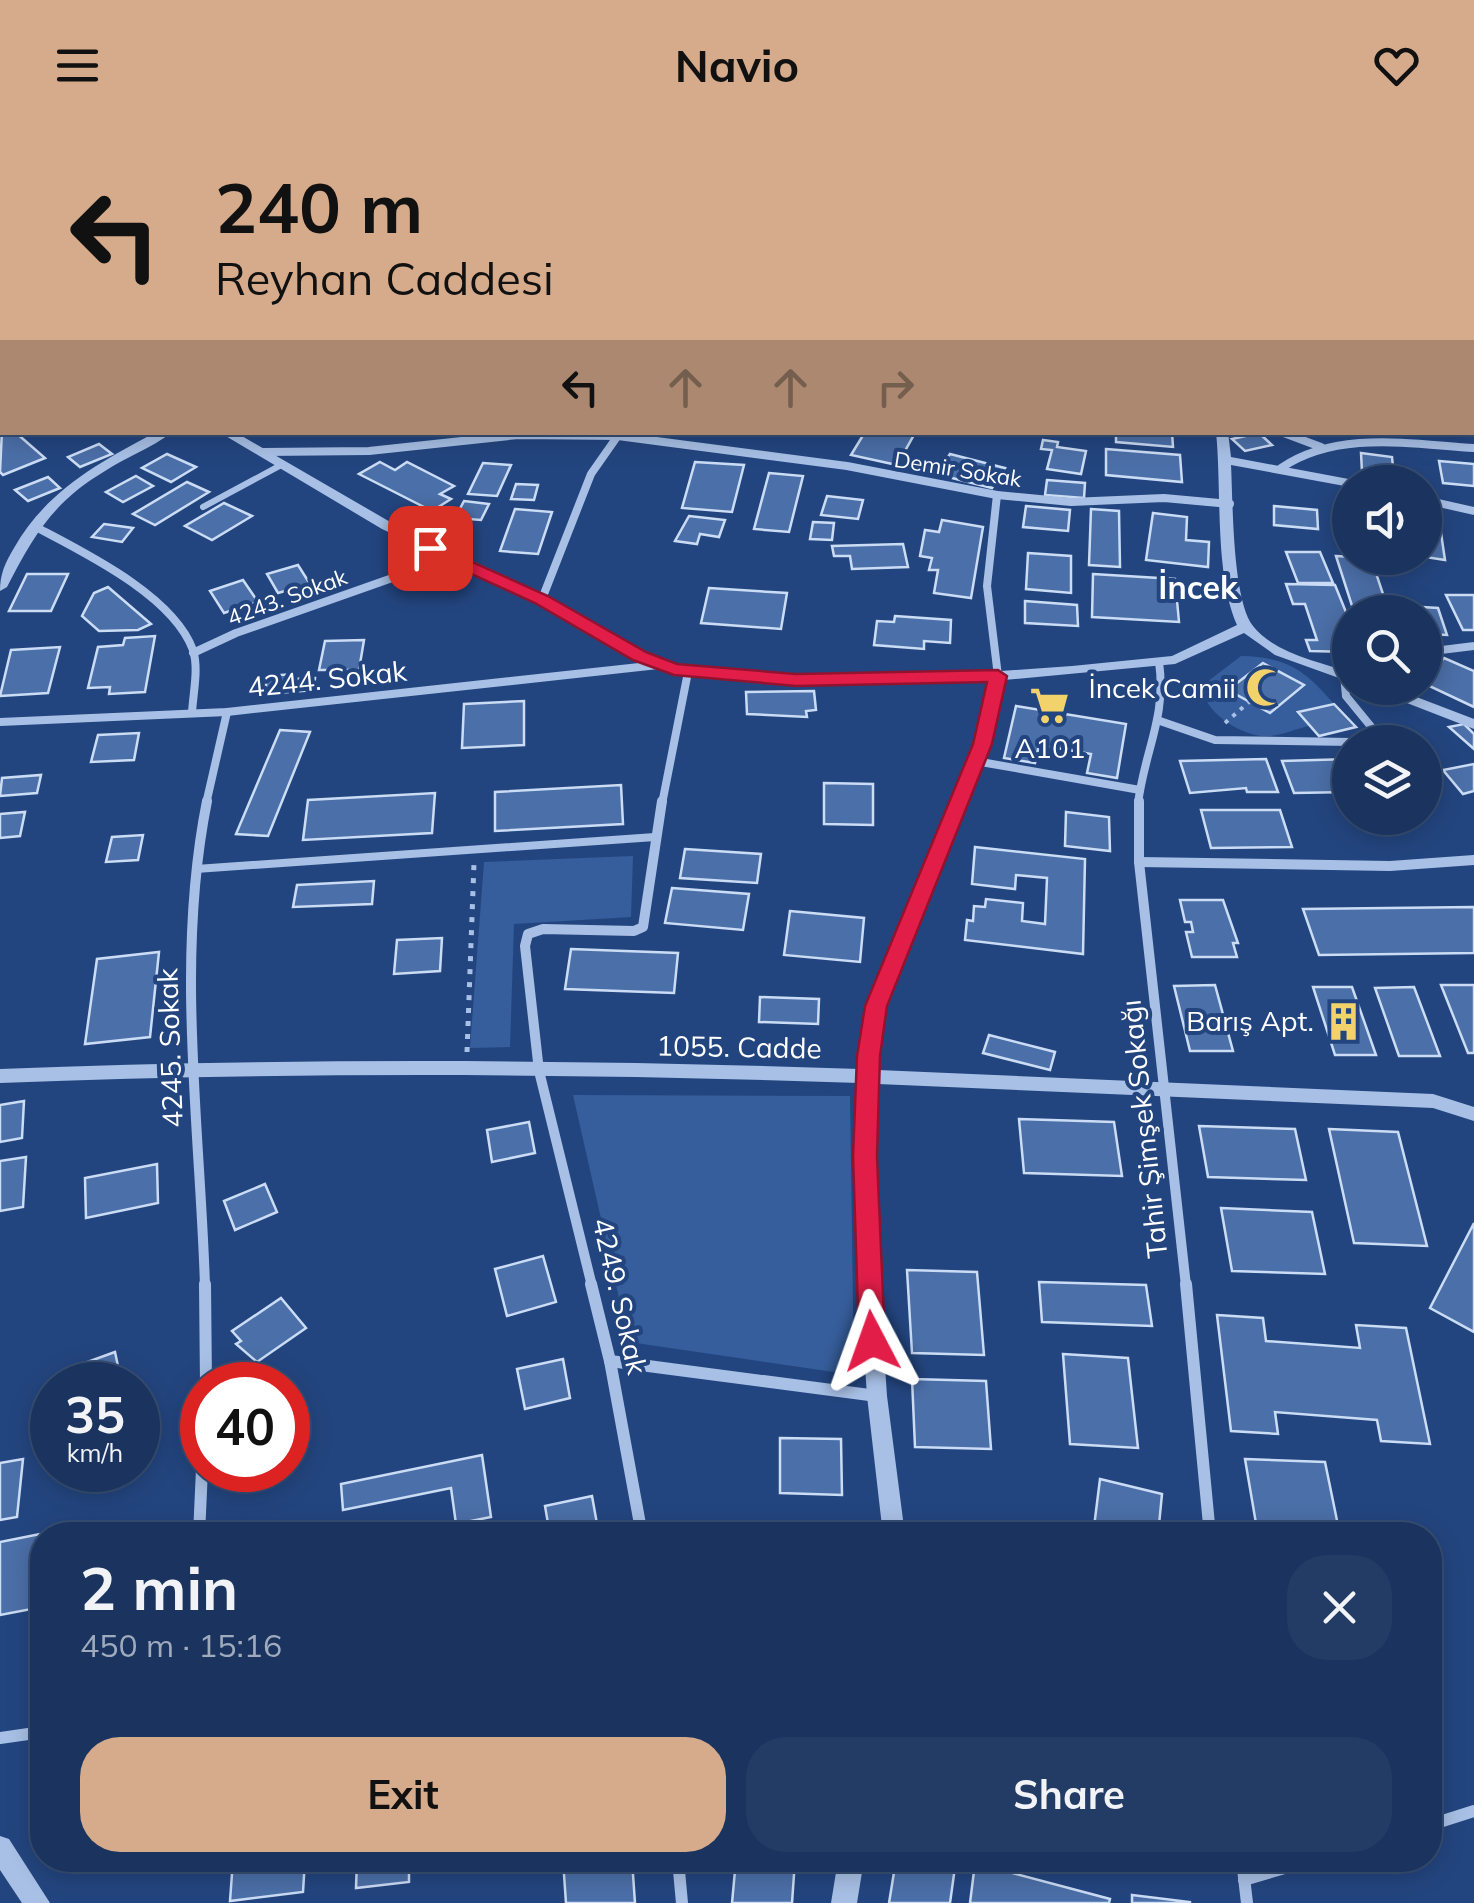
<!DOCTYPE html>
<meta charset="utf-8">
<style>
:root{--surface:#1a345f;--page:#233c65;--text:#f1f3f6;--muted:#9faabd;--line:#384f74;--accent:#d6ab8b}
body{margin:0;font-family:Mulish,sans-serif;background:var(--page);color:var(--text);height:100vh;display:flex;flex-direction:column;font-size:38px;white-space:nowrap}
*{box-sizing:border-box;margin:0}
p{font-size:32px;color:var(--muted)}
.icon{flex:none;width:55px;height:55px;fill:none;stroke:currentColor;stroke-width:2;stroke-linecap:round;stroke-linejoin:round}
.map{position:relative;flex:1;overflow:hidden}
.panel{position:absolute;left:30px;top:1392px;width:1412px;height:350px;display:flex;flex-direction:column;background:var(--surface);border-radius:40px;box-shadow:0 5px 25px #0003,0 0 0 2px var(--line)}
.panel>*{flex:none}
.hud{position:absolute;left:0px;top:0px;width:1475px;height:305px;box-shadow:0 5px 25px #0003,0 0 0 2px var(--line);background:#d6ab8b;color:#111;overflow:hidden}
.tools{position:absolute;left:1332px;top:335px;display:grid;gap:20px}
.tools a{display:grid;place-items:center;width:110px;height:110px;border-radius:50%;background:var(--surface);box-shadow:0 5px 25px #0003,0 0 0 2px var(--line);font-size:50px}
.speed{position:absolute;left:30px;top:1232px;display:flex;gap:20px;font-size:50px;font-weight:700;text-align:center}
.speed>*{display:grid;place-content:center;width:130px;height:130px;border-radius:50%;background:var(--surface);box-shadow:0 5px 25px #0003,0 0 0 2px var(--line);line-height:1}
.speed small{font-size:25px;font-weight:400}
.speed .limit{border:15px solid #d22;background:#fff;color:#111}
.pin{position:absolute;display:grid;place-items:center;width:85px;height:85px;color:#fff;margin:-42px;border-radius:20px;box-shadow:0 5px 15px #0006}
.me{position:absolute;width:110px;margin:-55px;rotate:356deg;stroke-linejoin:round;filter:drop-shadow(0 0 8px #0008)}
.turn{display:flex;align-items:center;gap:35px;height:210px;padding:0 50px;font-size:45px}
.turn .icon{width:130px;height:130px;stroke-width:2.5}
.turn b{display:block;font-size:70px;line-height:85px}
.lanes{display:flex;align-items:center;height:95px;padding:0 50px;background:#0003;justify-content:center;gap:50px;direction:ltr}
.lanes .off{opacity:.35}
.round{display:grid;place-items:center;flex:none;width:105px;height:105px;border-radius:40px;background:var(--page)}
.head{display:flex;align-items:center;justify-content:space-between;height:170px;padding:0 50px}
h1{font-size:60px;font-weight:700;line-height:75px}
.primary-button{display:flex;gap:20px;margin-top:auto;padding:20px 50px}
.primary-button a{flex:1;height:115px;border-radius:40px;background:var(--accent);color:#111;font-size:40px;font-weight:700;line-height:115px;text-align:center}
.primary-button a+a{background:var(--page);color:var(--text)}
header{display:flex;justify-content:space-between;align-items:center;height:130px;padding:0 50px;background:var(--accent);color:#111;font-size:45px;font-weight:700}
.map>svg:first-child{display:block}
.green{fill:#365e9c}
.building{fill:#4b6fa8;stroke:#cbdcf5;stroke-width:2.5}
.lines{fill:none;stroke-linecap:round;stroke-linejoin:round}
.path-far1{stroke:#a8c0e6;stroke-width:4;stroke-dasharray:4 6;stroke-linecap:butt}
.path{stroke:#a8c0e6;stroke-width:5;stroke-dasharray:5 8;stroke-linecap:butt}
.service-far2{stroke:#a8c0e6;stroke-width:5}
.service-far1{stroke:#a8c0e6;stroke-width:6}
.service{stroke:#a8c0e6;stroke-width:8}
.minor-far3{stroke:#a8c0e6;stroke-width:6}
.minor-far2{stroke:#a8c0e6;stroke-width:8}
.minor-far1{stroke:#a8c0e6;stroke-width:10}
.minor{stroke:#a8c0e6;stroke-width:12}
.tertiary{fill:#a8c0e6;fill-rule:evenodd}
.primary{fill:#e9f0fd;fill-rule:evenodd}
.route{fill:#e11d48;stroke:#92132f;stroke-width:2.5}
.labels{text-anchor:middle;stroke-width:8;stroke-linejoin:round;paint-order:stroke}
.far-street-label{font-size:22px;fill:#fff;stroke:#23457f}
.street-label{font-size:28px;fill:#fff;stroke:#23457f}
.poi-label{font-size:28px;fill:#fff;stroke:#23457f;text-anchor:end}
.far-district-label{font-size:32px;font-weight:bold;fill:#fff;stroke:#23457f}
</style>
<header><svg class="icon" aria-label="menu" viewBox="0 0 24 24"><path d="M4 6h16M4 12h16M4 18h16"/></svg>Navio<svg class="icon" aria-label="heart" viewBox="0 0 24 24"><path d="M12 20l-8-8c-3-5 5-10 8-4 3-6 11-1 8 4z"/></svg></header>
<div class="map">
<svg width="1474" height="1773" viewBox="0 0 1474 1773">
<rect width="100%" height="100%" fill="#23457f"/>
<g class="green">
<path d="M1241,526c46,1 64,14 93,48l-35,8 10,14c-14,3 -34,12 -48,10 -24,-3 -60,-26 -58,-51z"/>
<polygon points="633,726 631,787 514,794 510,917 470,918 484,732"/>
<polygon points="573,965 850,966 854,1245 629,1212"/>
</g>
<g class="building">
<polygon points="2,300 15,302 45,328 3,345 0,342"/>
<polygon points="865,302 911,302 915,303 897,335 851,325"/>
<polygon points="1116,302 1172,302 1173,317 1116,312"/>
<polygon points="1259,303 1272,315 1245,321 1232,309"/>
<polygon points="1043,310 1058,312 1057,317 1086,321 1081,344 1047,339 1052,320 1041,319"/>
<polygon points="99,314 112,324 80,337 68,327"/>
<polygon points="1106,319 1180,325 1182,352 1106,345"/>
<polygon points="1361,323 1392,327 1394,346 1362,342"/>
<polygon points="167,324 196,337 171,352 142,338"/>
<polygon points="950,324 1005,338 992,358 936,344"/>
<polygon points="1439,331 1474,334 1474,356 1443,353"/>
<polygon points="380,332 395,340 407,332 454,356 440,364 451,369 432,381 359,344"/>
<polygon points="695,332 744,335 732,382 682,378"/>
<polygon points="483,333 511,335 497,366 468,364"/>
<polygon points="769,343 803,346 789,402 754,399"/>
<polygon points="136,346 153,356 123,372 106,362"/>
<polygon points="48,347 60,358 28,371 15,360"/>
<polygon points="1047,350 1085,353 1084,368 1045,365"/>
<polygon points="187,352 209,362 155,395 133,384"/>
<polygon points="516,354 538,355 534,370 511,369"/>
<polygon points="827,366 863,370 858,389 821,385"/>
<polygon points="464,371 489,374 481,390 455,388"/>
<polygon points="224,373 252,386 212,410 185,396"/>
<polygon points="1026,376 1070,380 1068,401 1023,397"/>
<polygon points="1274,376 1317,380 1318,399 1274,395"/>
<polygon points="515,379 552,382 538,424 500,421"/>
<polygon points="1091,379 1119,381 1120,437 1089,435"/>
<polygon points="1153,383 1187,387 1186,410 1209,412 1208,437 1146,430"/>
<polygon points="689,386 725,390 719,407 700,404 697,414 675,411"/>
<polygon points="942,390 983,397 971,468 934,463 938,440 929,440 932,428 920,426 925,400 939,402"/>
<polygon points="813,392 834,393 832,410 810,409"/>
<polygon points="104,394 133,398 122,412 92,407"/>
<polygon points="1425,394 1440,396 1445,430 1425,427"/>
<polygon points="903,414 908,437 852,439 850,426 834,426 832,416"/>
<polygon points="1286,422 1320,422 1333,453 1298,453"/>
<polygon points="1028,423 1071,426 1071,463 1026,459"/>
<polygon points="1336,426 1371,428 1389,482 1354,482"/>
<polygon points="298,435 310,454 278,463 267,444"/>
<polygon points="27,444 68,444 51,481 9,481"/>
<polygon points="1093,444 1175,449 1179,492 1092,487"/>
<polygon points="243,450 258,472 224,483 210,461"/>
<polygon points="1286,454 1335,455 1350,492 1350,522 1310,521 1306,510 1317,510 1305,474 1293,474"/>
<polygon points="108,457 151,494 138,500 99,501 82,486 94,463"/>
<polygon points="709,458 787,463 781,499 701,493"/>
<polygon points="1446,465 1474,465 1474,500 1463,500"/>
<polygon points="1025,471 1077,475 1078,496 1025,493"/>
<polygon points="1422,477 1438,478 1447,505 1425,504"/>
<polygon points="895,486 951,490 950,513 924,511 924,519 874,515 877,491 894,492"/>
<polygon points="155,506 145,562 109,564 110,557 88,558 98,517 123,515 125,508"/>
<polygon points="364,510 359,540 319,540 325,511"/>
<polygon points="60,517 48,563 0,566 11,520"/>
<polygon points="1444,528 1474,541 1474,577 1425,554 1425,547"/>
<polygon points="1263,533 1304,555 1270,583 1228,560"/>
<polygon points="294,544 293,549 315,548 314,560 265,564 267,546"/>
<polygon points="814,561 816,580 806,581 807,587 747,584 746,562"/>
<polygon points="524,571 524,615 462,618 464,574"/>
<polygon points="1334,574 1356,597 1319,606 1298,582"/>
<polygon points="1016,576 1126,594 1117,648 1087,643 1091,624 1039,615 1035,633 1004,628"/>
<polygon points="1464,594 1474,604 1474,619 1449,597"/>
<polygon points="280,600 310,602 268,706 236,704"/>
<polygon points="139,603 134,630 91,632 98,605"/>
<polygon points="1266,629 1278,662 1247,662 1246,658 1190,663 1180,631"/>
<polygon points="1350,629 1350,662 1294,663 1282,631"/>
<polygon points="1474,634 1474,661 1463,664 1443,640"/>
<polygon points="41,645 37,663 0,666 2,648"/>
<polygon points="824,653 873,654 873,695 824,694"/>
<polygon points="621,655 623,694 495,701 495,662"/>
<polygon points="435,663 432,703 303,710 308,670"/>
<polygon points="1201,680 1280,680 1292,717 1211,718"/>
<polygon points="25,682 20,706 0,708 0,684"/>
<polygon points="1066,682 1109,687 1110,721 1065,716"/>
<polygon points="143,705 138,730 106,732 112,707"/>
<polygon points="975,717 1085,729 1083,824 965,810 967,790 973,791 974,776 985,777 986,769 1023,773 1022,791 1045,794 1047,748 1016,745 1015,759 972,754"/>
<polygon points="685,719 761,724 757,753 680,748"/>
<polygon points="374,751 372,774 293,777 297,755"/>
<polygon points="672,758 749,764 743,800 665,793"/>
<polygon points="1180,770 1223,770 1238,813 1233,813 1237,827 1192,827 1186,802 1193,802 1191,792 1185,792"/>
<polygon points="1474,777 1474,823 1319,825 1303,779"/>
<polygon points="790,781 864,788 860,832 784,825"/>
<polygon points="442,808 440,841 394,844 397,810"/>
<polygon points="571,819 678,823 674,863 565,859"/>
<polygon points="159,822 150,907 85,914 97,829"/>
<polygon points="1215,855 1233,921 1190,921 1174,856"/>
<polygon points="1441,855 1474,855 1474,923 1468,923"/>
<polygon points="1313,857 1352,857 1376,925 1335,925"/>
<polygon points="1414,857 1440,926 1399,926 1375,858"/>
<polygon points="760,867 819,869 818,894 759,892"/>
<polygon points="989,905 1055,922 1050,940 983,923"/>
<polygon points="24,971 22,1008 0,1012 0,975"/>
<polygon points="1019,989 1114,992 1122,1046 1024,1043"/>
<polygon points="529,992 535,1023 492,1032 487,1000"/>
<polygon points="1199,996 1295,999 1306,1050 1208,1047"/>
<polygon points="1329,999 1398,1002 1427,1116 1354,1113"/>
<polygon points="26,1027 23,1077 0,1081 0,1031"/>
<polygon points="157,1034 158,1073 86,1088 85,1048"/>
<polygon points="265,1054 277,1082 235,1100 224,1071"/>
<polygon points="1221,1078 1312,1082 1325,1144 1232,1141"/>
<polygon points="1474,1093 1474,1202 1430,1178"/>
<polygon points="543,1126 556,1172 507,1186 495,1139"/>
<polygon points="907,1140 977,1142 984,1225 912,1223"/>
<polygon points="1039,1152 1146,1155 1152,1196 1042,1192"/>
<polygon points="281,1168 306,1198 257,1232 236,1214 241,1211 232,1201"/>
<polygon points="1217,1185 1263,1188 1266,1211 1360,1218 1356,1195 1406,1198 1430,1314 1381,1311 1377,1290 1275,1282 1278,1304 1231,1301"/>
<polygon points="115,1222 122,1255 67,1255 65,1240"/>
<polygon points="1063,1224 1128,1228 1138,1318 1070,1314"/>
<polygon points="563,1229 570,1268 525,1279 517,1239"/>
<polygon points="912,1249 986,1251 991,1319 915,1317"/>
<polygon points="780,1308 841,1309 842,1365 780,1363"/>
<polygon points="482,1325 491,1387 456,1394 451,1358 343,1380 341,1354"/>
<polygon points="23,1329 17,1387 0,1390 0,1333"/>
<polygon points="1245,1329 1325,1332 1340,1405 1258,1405"/>
<polygon points="243,1340 280,1340 252,1356"/>
<polygon points="1100,1349 1162,1364 1158,1405 1093,1405"/>
<polygon points="592,1366 599,1405 550,1405 545,1376"/>
<polygon points="708,1395 802,1405 707,1405"/>
<polygon points="55,1401 55,1405 42,1405 42,1477 0,1485 0,1412"/>
<polygon points="233,1730 305,1730 303,1762 230,1771"/>
<polygon points="357,1730 409,1730 409,1752 356,1758"/>
<polygon points="563,1730 632,1730 635,1773 566,1773"/>
<polygon points="736,1730 795,1730 792,1773 732,1773"/>
<polygon points="896,1730 956,1730 950,1773 889,1773"/>
<polygon points="975,1733 1110,1769 1109,1773 970,1773"/>
<polygon points="1132,1765 1190,1772 1190,1773 1132,1773"/>
</g>
<g class="lines">
<polyline class="path-far1" points="1225,593 1249,572"/>
<polyline class="path" points="467,922 474,733"/>
<polyline class="service-far2" points="680,2 686,0"/>
<polyline class="service-far1" points="203,377 283,334"/>
<polyline class="service" points="196,739 655,707"/>
<g class="minor-far3">
<polyline points="3,2 9,0"/>
<polyline points="227,2 232,0"/>
</g>
<g class="minor-far2">
<polyline points="1281,302 1321,317"/>
<polyline points="263,322 369,321 518,305 618,306 847,336 997,365 1071,372 1164,368 1230,374"/>
<path d="M1281,338c56,-38 129,-24 193,-20"/>
<polyline points="997,365 987,456 998,546"/>
<path d="M34,396c49,26 139,69 159,124 6,19 0,43 -1,63"/>
<polyline points="542,469 591,344 619,304"/>
<polyline points="193,523 236,503 449,428"/>
<polyline points="1344,545 1346,566 1373,599 1370,607 1355,612"/>
<polyline points="1160,591 1215,610 1352,612"/>
<polyline points="0,592 227,582 658,535"/>
<polyline points="975,631 1140,660"/>
<polyline points="206,674 227,582"/>
<polyline points="662,674 688,542"/>
<path d="M1138,674c6,-52 29,-87 21,-142"/>
</g>
<g class="minor-far1">
<polyline points="1139,671 1139,732 1186,1156"/>
<polyline points="1139,732 1390,736 1474,730"/>
<path d="M205,1156c-5,-161 -30,-325 2,-485"/>
<polyline points="592,1156 539,941 525,816 528,804 543,799 634,801 643,797 662,671"/>
</g>
<g class="minor">
<polyline points="205,1154 206,1255"/>
<polyline points="591,1154 610,1231 642,1405"/>
<polyline points="1186,1154 1210,1405"/>
<polyline points="610,1231 877,1266"/>
<polyline points="199,1405 202,1339"/>
<polyline points="0,1608 42,1602"/>
<polyline points="1430,1695 1474,1681"/>
<polyline points="678,1730 682,1773"/>
<polyline points="1242,1730 1247,1773"/>
<polyline points="1244,1750 1312,1730"/>
</g>
<g class="tertiary">
<polygon points="1168,0 1178,0 1180,2 1170,2"/>
<polygon points="2,252 2,261 0,262 0,253"/>
<rect x="0" y="284" width="2" height="8"/>
<path d="M156,302h16c-20,16 -46,25 -67,39 -52,31 -71,64 -98,116l-7,4c0,-17 5,-28 14,-43 32,-57 86,-86 142,-116z"/>
<path d="M219,302h16l157,91 155,73 98,57 31,12 78,8 97,2 108,-1 113,-8 100,-10 65,-31c-23,-52 -15,-135 -21,-193h12l3,25 123,23 2,2h-6v5l-119,-22c2,36 1,134 22,161 21,27 66,36 97,46v10l-75,-27 -31,-22 -69,31 -171,16 -14,64 -94,231 -17,60 -1,35 555,24 41,13v14l-41,-13 -555,-24 -2,146 11,166 18,139h-22l-16,-139 -11,-166 4,-147c-287,-10 -573,-11 -860,0v-14c287,-11 573,-10 860,0l1,-34 17,-60 96,-231 15,-63 -138,4 -97,-2 -85,-11 -34,-13 -98,-57 -155,-73z"/>
<polygon points="1425,366 1474,377 1474,385 1425,374"/>
<polygon points="1474,512 1474,520 1425,526 1425,518"/>
<polygon points="1374,558 1393,558 1474,589 1474,599 1376,561"/>
<polygon points="0,1706 9,1709 50,1773 22,1773 0,1740"/>
<polygon points="838,1730 864,1730 857,1773 831,1773"/>
</g>
<g class="primary">
<polygon points="494,0 514,0 516,2 496,2"/>
<polygon points="546,0 567,0 569,2 548,2"/>
<rect x="1472" y="142" width="2" height="10"/>
</g>
</g>
<polygon class="route" points="430,413 548,466 646,522 677,534 796,544 998,540 1007,546 992,614 887,876 880,926 877,1026 885,1211 881,1219 872,1223 863,1219 859,1211 853,1026 857,926 865,876 973,614 987,552 796,556 674,545 633,530 535,473 423,422 423,415"/>
<defs>
<symbol id="mosque-bare" viewBox="-9 -9 18 18"><path d="M3.5-4.9A6 6 0 1 0 3.5 4.9A5 5 0 1 1 3.5-4.9Z" fill="#f2d36b" stroke="#23457f" stroke-width="2.5" paint-order="stroke"/></symbol>
<symbol id="supermarket-bare" viewBox="-9 -9 18 18"><path d="M-6-5.5h2.5l.6 2H6L4.5 2H-2.5L-4.4-4H-6ZM-1.5 3.2a1.3 1.3 0 1 0 .1 0ZM3 3.2a1.3 1.3 0 1 0 .1 0Z" fill="#f2d36b" stroke="#23457f" stroke-width="2.5" paint-order="stroke"/></symbol>
<symbol id="building-bare" viewBox="-9 -9 18 18"><path d="M-4-6H4V6H1V3H-1V6H-4ZM-2.5-4.3h1.7v1.8h-1.7ZM.8-4.3h1.7v1.8H.8ZM-2.5-1h1.7V.8h-1.7ZM.8-1h1.7V.8H.8Z" fill="#f2d36b" stroke="#23457f" stroke-width="2.5" paint-order="stroke"/></symbol>
</defs>
<g fill-rule="evenodd">
<use href="#mosque-bare" x="1238" y="530" width="55" height="55"/>
<use href="#supermarket-bare" x="1022" y="548" width="55" height="55"/>
<use href="#building-bare" x="1316" y="864" width="55" height="55"/>
</g>
<g class="labels">
<g class="far-street-label">
<text transform="translate(958 339) rotate(9)" y="8">Demir Sokak</text>
<text transform="translate(287 467) rotate(-20)" y="8">4243. Sokak</text>
</g>
<g class="street-label">
<text transform="translate(327 549) rotate(-6)" y="10">4244. Sokak</text>
<text transform="translate(739 917) rotate(1)" y="10">1055. Cadde</text>
<text transform="translate(170 918) rotate(-92)" y="10">4245. Sokak</text>
<text transform="translate(1144 999) rotate(-96)" y="10">Tahir Şimşek Sokağı</text>
<text transform="translate(620 1166) rotate(77)" y="10">4249. Sokak</text>
</g>
<g class="poi-label">
<text x="1236" y="568">İncek Camii</text>
<text x="1050" y="628" text-anchor="middle">A101</text>
<text x="1314" y="901">Barış Apt.</text>
</g>
<g class="far-district-label">
<text x="1198" y="469">İncek</text>
</g>
</g>
</svg>
<div class="tools">
<a><svg class="icon" aria-label="sound" viewBox="0 0 24 24"><path d="M4 9h4l5-4v14l-5-4H4zM17 9q2 3 0 6"/></svg></a>
<a><svg class="icon" aria-label="search" viewBox="0 0 24 24"><circle cx="10" cy="10" r="6"/><path d="M15 15l6 6"/></svg></a>
<a><svg class="icon" aria-label="layers" viewBox="0 0 24 24"><path d="M12 4l9 5-9 5-9-5zM3 14l9 5 9-5"/></svg></a>
</div>
<div class="speed"><div>35<small>km/h</small></div><div class="limit">40</div></div>
<div class="pin" style="left:430px;top:418px;background:#d93025"><svg class="icon" aria-label="arrive" viewBox="0 0 24 24"><path d="M6 21V4h12l-3 4 3 4H6"/></svg></div>
<svg class="me" style="left:872px;top:1211px" viewBox="-20 -20 40 40"><path d="M0-17L14 15 0 8-14 15z" fill="#e11d48" stroke="#fff" stroke-width="4"/></svg>
<div class="hud">
<div class="turn"><svg class="icon" aria-label="left" viewBox="0 0 24 24"><path d="M17 20v-9H6M10 6l-5 5 5 5"/></svg><div><b>240 m</b>Reyhan Caddesi</div></div>
<div class="lanes"><svg class="icon" aria-label="left" viewBox="0 0 24 24"><path d="M17 20v-9H6M10 6l-5 5 5 5"/></svg><svg class="icon off" aria-label="ahead" viewBox="0 0 24 24"><path d="M12 20V5M6 11l6-6 6 6"/></svg><svg class="icon off" aria-label="ahead" viewBox="0 0 24 24"><path d="M12 20V5M6 11l6-6 6 6"/></svg><svg class="icon off" aria-label="right" viewBox="0 0 24 24"><path d="M7 20v-9h11M14 6l5 5-5 5"/></svg></div>
</div>
<section class="panel">
<div class="head"><div><h1>2 min</h1><p>450 m · 15:16</p></div><a class="round"><svg class="icon" aria-label="close" viewBox="0 0 24 24"><path d="M6 6l12 12M18 6L6 18"/></svg></a></div>
<div class="primary-button"><a>Exit</a><a>Share</a></div>
</section>
</div>
